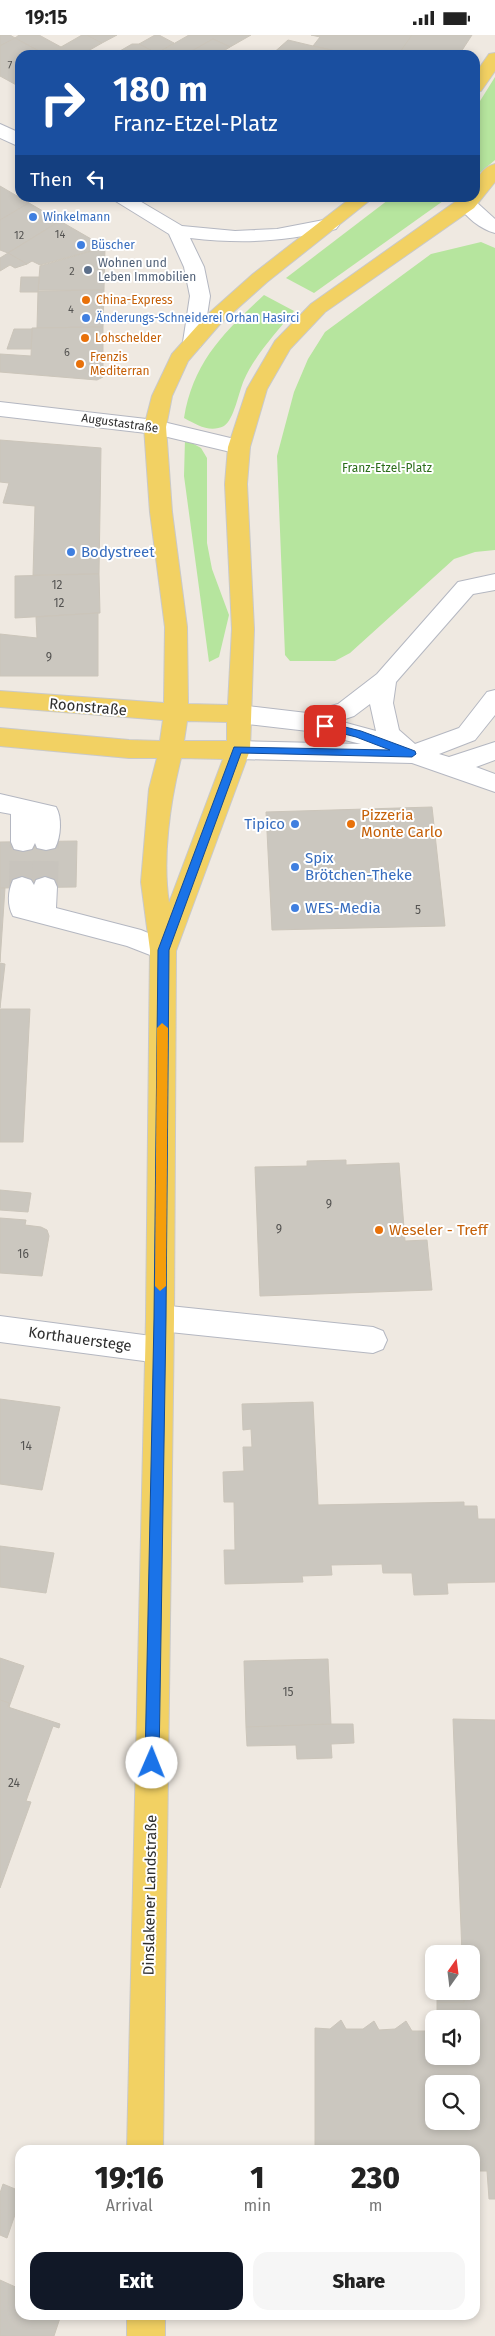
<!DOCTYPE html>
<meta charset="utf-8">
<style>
:root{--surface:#fff;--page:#f6f6f6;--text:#222;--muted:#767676;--accent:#111827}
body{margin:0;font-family:"Fira Sans",sans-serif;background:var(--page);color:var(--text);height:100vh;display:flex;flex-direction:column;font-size:19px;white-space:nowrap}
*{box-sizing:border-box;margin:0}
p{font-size:16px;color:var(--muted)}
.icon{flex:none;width:28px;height:28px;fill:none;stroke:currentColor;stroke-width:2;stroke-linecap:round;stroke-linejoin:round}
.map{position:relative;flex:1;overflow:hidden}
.panel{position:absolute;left:15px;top:2110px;width:465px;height:175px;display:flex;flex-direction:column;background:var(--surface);border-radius:15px;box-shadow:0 2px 8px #0003}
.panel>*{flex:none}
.guide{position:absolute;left:15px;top:15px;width:465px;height:152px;border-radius:15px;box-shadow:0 2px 8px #0003;background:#1a4fa0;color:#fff;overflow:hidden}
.needle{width:32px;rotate:14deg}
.controls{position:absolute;left:425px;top:1910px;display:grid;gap:10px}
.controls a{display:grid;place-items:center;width:55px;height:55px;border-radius:10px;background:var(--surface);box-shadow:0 2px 8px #0003;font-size:25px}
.pin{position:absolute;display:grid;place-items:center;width:42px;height:42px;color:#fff;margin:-21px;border-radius:10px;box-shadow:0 2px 8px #0006}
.me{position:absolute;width:55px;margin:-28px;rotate:1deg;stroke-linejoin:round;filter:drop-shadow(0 0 4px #0008)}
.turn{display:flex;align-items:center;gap:18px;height:105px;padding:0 15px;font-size:22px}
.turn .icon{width:65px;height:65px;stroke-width:2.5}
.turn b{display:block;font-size:35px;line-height:42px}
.then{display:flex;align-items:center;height:48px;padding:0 15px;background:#0003;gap:10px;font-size:19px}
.eta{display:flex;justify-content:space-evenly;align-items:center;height:85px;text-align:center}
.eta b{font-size:30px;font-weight:800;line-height:35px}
.cta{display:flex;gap:10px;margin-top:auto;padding:10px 15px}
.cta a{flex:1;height:58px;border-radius:15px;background:var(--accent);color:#fff;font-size:20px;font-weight:800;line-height:58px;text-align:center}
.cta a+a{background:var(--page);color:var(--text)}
.status{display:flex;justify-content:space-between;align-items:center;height:35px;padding:0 25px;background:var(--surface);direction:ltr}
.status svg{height:14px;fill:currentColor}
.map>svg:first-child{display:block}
.green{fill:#b6e59e}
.building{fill:#cbc7bf;stroke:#cbc5ba;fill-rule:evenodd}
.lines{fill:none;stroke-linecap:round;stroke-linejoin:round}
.minor-tunnel{stroke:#c8c4bd;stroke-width:26;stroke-dasharray:26 13;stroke-linecap:butt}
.minor-casing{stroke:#b4b7c1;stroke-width:2}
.major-casing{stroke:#c9c9c9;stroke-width:2}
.minor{fill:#fff;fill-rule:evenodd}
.major{fill:#f2d163;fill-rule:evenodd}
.route{fill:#1a73e8;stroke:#114b97}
.slow{fill:#f59e0b}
.shop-dot{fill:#3f7fe0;stroke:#fff;stroke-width:2}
.service-dot{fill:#5c6f8a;stroke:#fff;stroke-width:2}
.food-dot{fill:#e8710a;stroke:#fff;stroke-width:2}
.labels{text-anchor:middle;stroke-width:4;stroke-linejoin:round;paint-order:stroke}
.far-number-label{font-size:11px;fill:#555452}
.far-shop-label{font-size:12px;fill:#366cbe;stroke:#fff;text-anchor:start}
.far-service-label{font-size:12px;fill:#4e5e75;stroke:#fff;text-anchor:start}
.far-food-label{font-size:12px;fill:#c56008;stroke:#fff;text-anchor:start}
.far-street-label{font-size:12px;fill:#2e2e2e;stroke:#fff}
.far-park-label{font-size:12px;fill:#2c6e1b;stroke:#fff}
.number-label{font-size:12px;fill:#555452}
.shop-label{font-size:15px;fill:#366cbe;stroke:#fff;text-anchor:start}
.street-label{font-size:15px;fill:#2e2e2e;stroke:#fff}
.food-label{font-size:15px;fill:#c56008;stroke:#fff;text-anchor:start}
</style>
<div class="status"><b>19:15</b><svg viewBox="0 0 49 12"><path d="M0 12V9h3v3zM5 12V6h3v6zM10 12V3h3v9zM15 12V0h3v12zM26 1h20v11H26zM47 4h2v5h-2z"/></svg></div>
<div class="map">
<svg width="495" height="2301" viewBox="0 0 495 2301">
<rect width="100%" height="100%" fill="#efe9e1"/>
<g class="green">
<polygon points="495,42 495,125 475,142 475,74"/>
<polygon points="392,162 443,163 443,166 314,258 286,243"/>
<polygon points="481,207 495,213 495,515 475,517 454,524 350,618 335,626 290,626 285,620 277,421 294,357 308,324 325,297 431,219"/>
<path d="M264,260l30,16c-18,22 -39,44 -50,69 -5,11 -10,40 -20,46 -14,7 -27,-1 -40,-8 9,-56 40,-86 80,-123z"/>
<polygon points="185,404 201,413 207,423 207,508 212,534 229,580 219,622 209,627 184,441"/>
</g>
<g class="building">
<polygon points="0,0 10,0 15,3 0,11"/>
<polygon points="19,0 39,0 61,12 82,0 87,0 102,8 81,20 46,20 15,3"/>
<polygon points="87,0 117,0 102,8"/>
<polygon points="155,0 159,0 174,8 154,20 149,20 154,17 139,9"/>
<polygon points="189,0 251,0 230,12 213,4 186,20 154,20"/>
<polygon points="311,0 412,0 398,20 354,20 330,15 313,11 320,2"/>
<polygon points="412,0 472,0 459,20 398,20"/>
<polygon points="15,3 46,20 20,20 20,52 0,41 0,11"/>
<polygon points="213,4 230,12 217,20 188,18"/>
<polygon points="288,5 313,11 354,20 271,20"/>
<polygon points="132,9 139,9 154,17 149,20 113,20"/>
<polygon points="0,151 29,168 0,185"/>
<polygon points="29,168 60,186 8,218 0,215 0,185"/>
<polygon points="60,186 105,212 40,230 32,226 27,229 8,218"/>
<polygon points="105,212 104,255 38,255 40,231"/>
<polygon points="8,218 27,229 15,233 10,230 0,236 0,223"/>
<polygon points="21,242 39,242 38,257 20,257"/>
<polygon points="104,255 103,292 37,293 38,256"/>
<polygon points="103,292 103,342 97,345 0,337 0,319 31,321 32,293"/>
<polygon points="14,294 32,294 31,314 7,314"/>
<polygon points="0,405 101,413 99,539 33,540 35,471 3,468 9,448 0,447"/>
<polygon points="99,539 100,578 15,583 15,541"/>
<polygon points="98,578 98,641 0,641 0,599 37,603 36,582"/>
<polygon points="432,772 445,891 272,895 266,777"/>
<polygon points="77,806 76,852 0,853 0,807"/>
<polygon points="0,853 5,853 0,927"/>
<polygon points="0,928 5,929 0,973"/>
<polygon points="0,974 30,974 23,1107 0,1107"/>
<polygon points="346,1125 346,1130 399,1128 405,1206 427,1205 432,1255 260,1261 255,1132 307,1131 307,1126"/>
<polygon points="0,1155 31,1158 28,1177 0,1175"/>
<polygon points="0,1183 26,1185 25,1190 41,1192 47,1195 49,1201 42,1241 0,1238"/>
<polygon points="0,1364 60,1372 42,1455 0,1449"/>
<polygon points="313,1367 318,1470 464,1467 464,1471 477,1471 478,1484 495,1484 495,1547 447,1548 448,1559 414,1560 412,1538 383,1538 382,1529 331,1530 332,1540 302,1541 303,1547 225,1549 224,1515 235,1515 234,1467 224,1467 223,1437 244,1436 243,1412 252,1412 251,1394 243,1395 242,1369"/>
<polygon points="0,1511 54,1518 46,1558 0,1552"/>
<polygon points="0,1623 24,1631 9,1672 9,1668 0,1665"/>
<polygon points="328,1624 331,1690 246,1692 244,1626"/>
<polygon points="0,1665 9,1668 8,1672 60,1689 59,1693 53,1691 26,1766 31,1767 0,1853"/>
<path d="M453,1684l42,1v479h-6l-2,-28h-12v-21h-160v-122l15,1 11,-9 5,9h17l11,-8 5,9 16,-1 11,-8 6,10h22v25h37v-37h-34v-17h27l-1,-11h8v-37h-9zM434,2049h37v37h-37z"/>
<polygon points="332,1689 353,1689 354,1708 331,1709 332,1723 297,1724 296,1710 247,1711 246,1692"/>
<rect x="435" y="1916" width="27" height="3"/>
<polygon points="437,1956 463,1956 464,1967 437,1967"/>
<polygon points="3,2149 20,2156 20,2165 7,2203 0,2200 0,2158"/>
<polygon points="0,2245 20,2254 20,2280 61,2280 54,2301 0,2301"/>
</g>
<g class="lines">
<g class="minor-tunnel">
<polyline points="22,852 23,807"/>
<polyline points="45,852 46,806"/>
</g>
<defs>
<g id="minor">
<polygon points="0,89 20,98 20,112 0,103"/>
<path d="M109,162h24l49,29 53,5 42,-2 52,-10 7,2 3,4 -3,4c-52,13 -93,15 -146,9l14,29 6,29 -7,46 -3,5 -7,1 -7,-1 -3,-5 7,-46 -6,-29 -15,-33z"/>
<path d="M467,163l7,2 21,19v14c-15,-4 -29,-16 -38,-29l3,-4z"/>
<polygon points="0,367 155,385 247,407 250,412 247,417 239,419 155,399 0,381"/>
<path d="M495,539v16l-22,4 -77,88 -3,21 6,27 16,14 44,-16 28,-36 8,-2v25l-20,25 -36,14 10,3 46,-15v18l-19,7 19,7v18l-83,-29 -174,-4 -8,-3 -4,-6 4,-6 8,-3 123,3 -53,-13 -70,-8 -8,-3 -4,-6 4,-6 8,-3 69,8 31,-9 39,-30 81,-92zM370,669l6,27 -37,-10 15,-5z"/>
<path d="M0,759l56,13c6,10 5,30 -1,41l-9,2 -9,-2 -2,-5 -3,6 -9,2 -9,-2 -3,-7v-28l-11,-2z"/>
<path d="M22,842l9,3 3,5 2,-5 9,-3 9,3 3,7 -1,21 85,22 31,13 4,7 -4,7 -9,3 -36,-14 -114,-30c-6,-11 -5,-25 0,-36z"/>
<polygon points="160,1270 373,1292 383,1296 387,1305 383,1314 373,1318 160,1296 150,1292 146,1283 150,1274"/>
<polygon points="0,1281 159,1302 169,1306 173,1315 169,1324 159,1328 0,1307"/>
</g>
<g id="major">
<polygon points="495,18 495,36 481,56 475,57 475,39 489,19"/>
<path d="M495,129v18l-21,26 -149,104 -35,37 -23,40 -17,58 -3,37 7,145 -4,121 -74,201 -2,367 -11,832h-36l19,-832 4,-368 -9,-68 8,-93 8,-31h-28l-129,-12v-18l129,12 31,1 3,-21 -163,-13v-16l164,12 1,-76 -15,-115 -6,-85 8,-31 20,-42 35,-39 46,-41 99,-77h22l-107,85 -46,41 -33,38 -16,35 -6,31 6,85 15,115 1,77 40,1 4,-76 -7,-145 3,-37 19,-58 28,-48 36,-37 151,-107h13c0,-14 4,-29 20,-33zM187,686l40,1v19h-43zM181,723l42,1 -54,144c-7,-45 1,-101 12,-145z"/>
<rect x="127" y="2280" width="38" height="21"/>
</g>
</defs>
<use href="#minor" class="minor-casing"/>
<use href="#major" class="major-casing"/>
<use href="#minor" class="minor"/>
<use href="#major" class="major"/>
</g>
<polygon class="route" points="325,687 361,696 415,716 416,719 412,722 241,718 169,915 166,1283 159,1728 157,1733 152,1735 147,1733 145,1728 154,1283 158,915 234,712 390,715 356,702 321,693 320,691"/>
<polygon class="slow" points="162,988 168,993 166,1251 160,1256 155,1251 157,993"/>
<g class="shop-dot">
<circle cx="33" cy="182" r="5"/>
<circle cx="81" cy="210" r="5"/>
<circle cx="86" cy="283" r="5"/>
<circle cx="71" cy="517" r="5"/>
<circle cx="295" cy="789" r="5"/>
<circle cx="295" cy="832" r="5"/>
<circle cx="295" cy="873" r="5"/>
</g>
<circle class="service-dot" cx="88" cy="235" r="5"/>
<g class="food-dot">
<circle cx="86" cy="265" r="5"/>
<circle cx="85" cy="303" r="5"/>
<circle cx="80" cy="329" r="5"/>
<circle cx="351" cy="789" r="5"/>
<circle cx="379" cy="1195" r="5"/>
</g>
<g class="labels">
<g class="far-number-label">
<text x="10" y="34">7</text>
<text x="60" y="203">14</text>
<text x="19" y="204">12</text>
<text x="72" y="240">2</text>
<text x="71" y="278">4</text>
<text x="67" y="321">6</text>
</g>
<g class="far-shop-label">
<text x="43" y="186">Winkelmann</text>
<text x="91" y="214">Büscher</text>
<text x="96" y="287">Änderungs-Schneiderei Orhan Hasirci</text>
</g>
<g class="far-service-label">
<text x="98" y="232">Wohnen und<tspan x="98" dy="14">Leben Immobilien</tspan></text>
</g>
<g class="far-food-label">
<text x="96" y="269">China-Express</text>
<text x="95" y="307">Lohschelder</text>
<text x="90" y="326">Frenzis<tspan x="90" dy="14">Mediterran</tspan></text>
</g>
<g class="far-street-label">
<text transform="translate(120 388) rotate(8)" y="4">Augustastraße</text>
</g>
<g class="far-park-label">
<text x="387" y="437">Franz-Etzel-Platz</text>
</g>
<g class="number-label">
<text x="57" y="554">12</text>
<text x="59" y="572">12</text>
<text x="49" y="626">9</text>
<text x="418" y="879">5</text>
<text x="329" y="1173">9</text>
<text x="279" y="1198">9</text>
<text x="23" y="1223">16</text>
<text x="26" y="1415">14</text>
<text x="288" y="1661">15</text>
<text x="14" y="1752">24</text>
</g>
<g class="shop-label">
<text x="81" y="522">Bodystreet</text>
<text x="285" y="794" text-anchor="end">Tipico</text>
<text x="305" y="828">Spix<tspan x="305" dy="17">Brötchen-Theke</tspan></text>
<text x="305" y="878">WES-Media</text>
</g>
<g class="street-label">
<text transform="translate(88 672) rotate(5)" y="5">Roonstraße</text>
<text transform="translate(80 1304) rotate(8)" y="5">Korthauerstege</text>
<text transform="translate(150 1860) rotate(-89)" y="5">Dinslakener Landstraße</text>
</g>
<g class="food-label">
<text x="361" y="785">Pizzeria<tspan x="361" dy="17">Monte Carlo</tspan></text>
<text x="389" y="1200">Weseler - Treff</text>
</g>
</g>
</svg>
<div class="controls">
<a><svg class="needle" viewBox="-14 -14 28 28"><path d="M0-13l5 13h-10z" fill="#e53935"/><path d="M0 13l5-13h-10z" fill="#767676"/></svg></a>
<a><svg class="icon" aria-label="sound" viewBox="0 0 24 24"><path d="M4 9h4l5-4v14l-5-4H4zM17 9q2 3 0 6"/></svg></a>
<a><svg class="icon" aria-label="search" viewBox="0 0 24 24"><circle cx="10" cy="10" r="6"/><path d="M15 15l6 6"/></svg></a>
</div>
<div class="pin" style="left:325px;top:691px;background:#d93025"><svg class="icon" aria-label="arrive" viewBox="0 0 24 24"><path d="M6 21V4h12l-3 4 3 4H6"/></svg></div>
<svg class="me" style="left:152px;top:1728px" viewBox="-20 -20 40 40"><circle r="19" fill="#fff"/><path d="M0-13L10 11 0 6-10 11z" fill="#1a73e8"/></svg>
<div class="guide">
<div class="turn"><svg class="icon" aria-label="right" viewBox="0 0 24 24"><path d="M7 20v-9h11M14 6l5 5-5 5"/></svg><div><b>180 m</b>Franz-Etzel-Platz</div></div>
<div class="then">Then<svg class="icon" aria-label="left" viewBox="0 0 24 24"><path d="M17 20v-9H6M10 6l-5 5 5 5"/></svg></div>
</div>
<section class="panel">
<div class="eta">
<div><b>19:16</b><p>Arrival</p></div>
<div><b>1</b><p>min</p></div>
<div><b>230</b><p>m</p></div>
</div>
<div class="cta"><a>Exit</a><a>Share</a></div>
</section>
</div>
